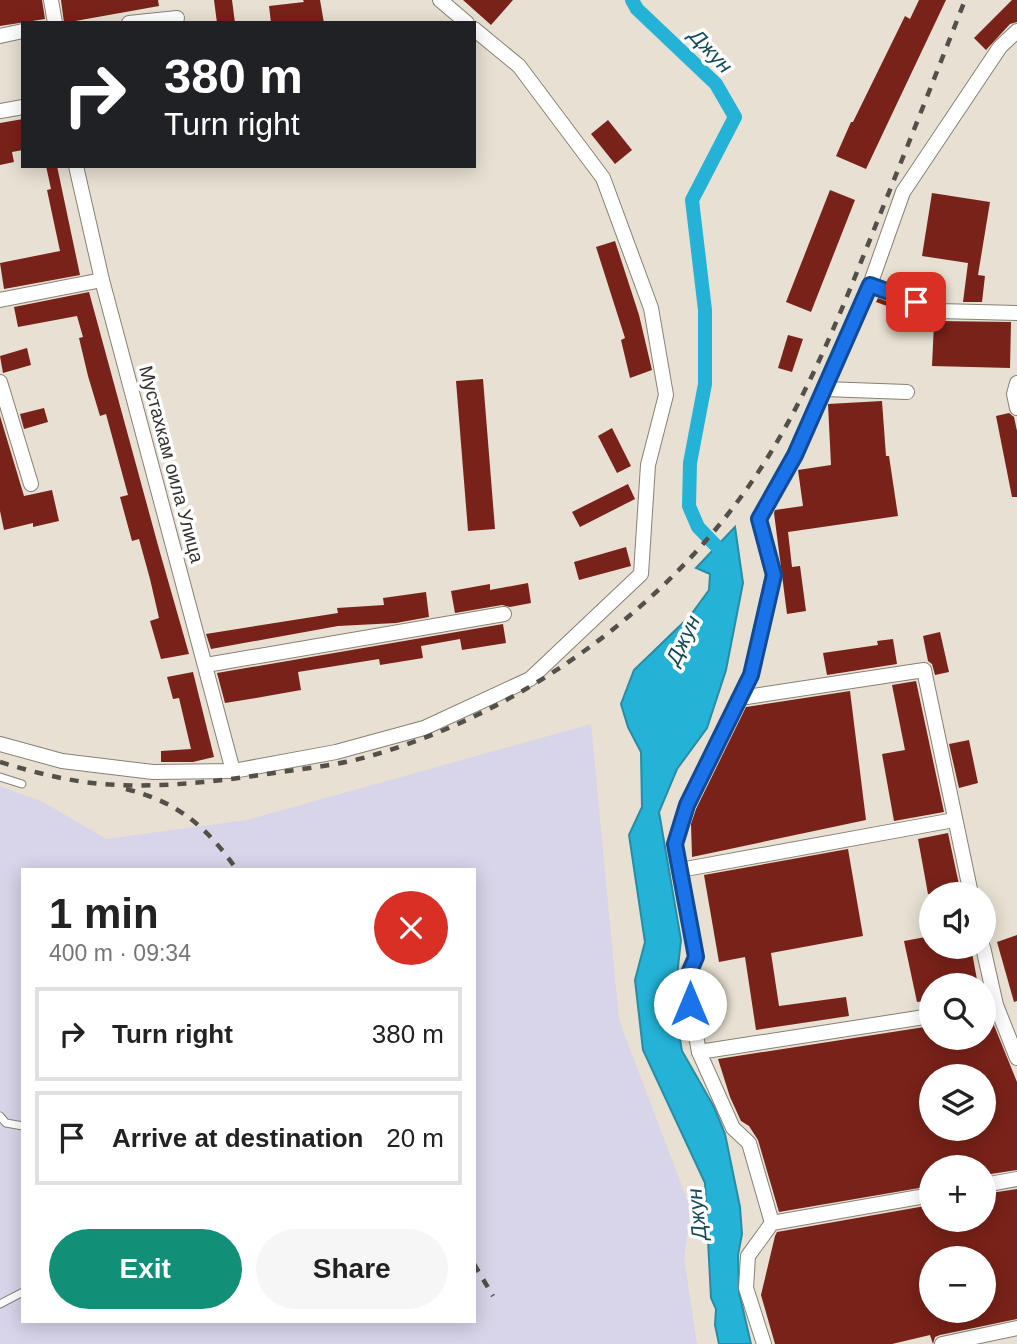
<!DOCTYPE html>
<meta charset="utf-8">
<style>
:root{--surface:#fff;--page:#f6f6f6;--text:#222;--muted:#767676;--line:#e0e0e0;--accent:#129077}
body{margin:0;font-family:Helvetica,sans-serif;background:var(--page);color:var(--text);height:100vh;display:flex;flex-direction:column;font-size:26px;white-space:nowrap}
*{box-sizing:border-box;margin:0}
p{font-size:23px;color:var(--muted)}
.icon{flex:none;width:38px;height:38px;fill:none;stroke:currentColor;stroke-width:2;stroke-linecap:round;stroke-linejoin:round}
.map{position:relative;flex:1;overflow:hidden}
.panel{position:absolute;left:21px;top:868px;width:455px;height:455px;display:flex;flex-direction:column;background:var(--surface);border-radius:0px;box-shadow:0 4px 18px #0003}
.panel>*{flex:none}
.guide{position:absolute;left:21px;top:21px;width:455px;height:147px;border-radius:0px;box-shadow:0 4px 18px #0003;background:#202124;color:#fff;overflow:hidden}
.buttons{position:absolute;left:919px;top:882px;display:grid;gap:14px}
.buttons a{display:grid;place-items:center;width:77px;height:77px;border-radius:50%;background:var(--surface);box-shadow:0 4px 18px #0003;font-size:35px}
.pin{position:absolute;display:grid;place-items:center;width:60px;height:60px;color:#fff;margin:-30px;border-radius:14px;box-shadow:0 4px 10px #0006}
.me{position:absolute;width:77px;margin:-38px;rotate:0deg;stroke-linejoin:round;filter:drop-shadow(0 0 5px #0008)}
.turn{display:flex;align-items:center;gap:24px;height:147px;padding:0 28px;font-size:32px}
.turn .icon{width:91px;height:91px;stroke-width:2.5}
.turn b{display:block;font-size:49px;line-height:60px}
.round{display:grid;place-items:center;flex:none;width:74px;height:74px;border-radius:37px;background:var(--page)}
.head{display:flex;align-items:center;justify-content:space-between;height:119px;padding:0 28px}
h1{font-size:42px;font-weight:700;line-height:52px}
.button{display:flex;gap:14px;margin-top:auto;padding:14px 28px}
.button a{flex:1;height:80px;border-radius:42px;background:var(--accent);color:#fff;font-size:28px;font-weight:700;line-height:80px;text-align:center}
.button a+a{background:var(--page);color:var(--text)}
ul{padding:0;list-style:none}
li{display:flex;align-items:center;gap:21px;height:94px;margin:0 14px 10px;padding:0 14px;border:4px solid var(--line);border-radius:0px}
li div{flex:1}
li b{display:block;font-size:26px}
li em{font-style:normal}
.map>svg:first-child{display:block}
.industrial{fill:#d8d4e9;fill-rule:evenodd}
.water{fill:#24b2d6;stroke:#298ca3;stroke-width:2}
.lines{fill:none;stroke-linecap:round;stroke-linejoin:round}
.canal{stroke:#24b2d6;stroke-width:14}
.building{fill:#792219;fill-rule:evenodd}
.service-casing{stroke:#878175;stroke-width:9}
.minor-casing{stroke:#878175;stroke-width:16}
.service{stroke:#fff;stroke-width:7}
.minor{stroke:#fff;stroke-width:14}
.rail{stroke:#535049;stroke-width:4.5;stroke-dasharray:9 9;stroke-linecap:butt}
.route-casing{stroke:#114b97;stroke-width:18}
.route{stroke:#1a73e8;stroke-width:12}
.labels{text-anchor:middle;stroke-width:7;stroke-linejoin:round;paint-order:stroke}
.street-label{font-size:19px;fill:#35322d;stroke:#fff}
.water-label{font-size:21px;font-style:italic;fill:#114958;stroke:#fff}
</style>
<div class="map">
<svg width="1017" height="1344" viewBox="0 0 1017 1344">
<rect width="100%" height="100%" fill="#e7e0d3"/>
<path class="industrial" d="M591,724l28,296 72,190 -7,48 13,86h-697v-558l43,16 63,37 141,-19zM23,870h451v451h-451z"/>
<polygon class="water" points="735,527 743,583 726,670 707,728 677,769 659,812 681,940 674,1003 682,1051 714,1107 725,1134 740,1207 742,1234 738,1255 739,1292 751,1344 719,1344 715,1325 716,1309 711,1298 705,1183 643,1050 635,980 645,942 629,835 642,807 641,752 628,727 621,704 634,670 690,616 709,590 710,574 696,568"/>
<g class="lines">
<polyline class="canal" points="632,0 637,9 716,84 735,117 692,200 705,310 705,384 690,463 689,506 698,527 722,552 724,562"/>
</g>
<g class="building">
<polygon points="0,0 42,0 45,19 0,26"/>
<polygon points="61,0 158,0 159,6 64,23"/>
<polygon points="214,0 232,0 235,23 217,23"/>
<polygon points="303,0 320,0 324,23 271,23 269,6 304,2"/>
<polygon points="463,0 513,0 491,25"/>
<polygon points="919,0 946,0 866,169 836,156 851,122 853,122 905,16 910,19"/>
<polygon points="1012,0 1017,0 1017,22 1010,24 986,50 974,38"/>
<polygon points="23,119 23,150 12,152 14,162 0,165 0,123"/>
<polygon points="608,120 632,150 615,164 591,134"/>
<polygon points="46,166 57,166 80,275 4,289 0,263 60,251 47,190 51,189"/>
<polygon points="830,190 855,200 811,312 786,302"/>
<polygon points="932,193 990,202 978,275 985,276 982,302 963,302 968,263 922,256"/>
<polygon points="615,241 639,315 652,370 630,378 621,340 625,338 596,247"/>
<polygon points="89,292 159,549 189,654 161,659 150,621 159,618 150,579 139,539 132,541 120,497 128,495 106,414 100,416 88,376 79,338 83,337 77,316 18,327 14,307"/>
<polygon points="878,298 938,321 1011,322 1010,368 932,366 934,323 876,302"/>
<polygon points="788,335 803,339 792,372 778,368"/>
<polygon points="27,348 31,365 3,373 0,356"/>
<polygon points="483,379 495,529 468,531 456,381"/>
<polygon points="882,401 886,456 889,456 898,516 788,532 792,567 800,566 806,611 787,614 774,513 775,510 803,506 798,470 831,465 828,404"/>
<polygon points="44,408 48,422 24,429 20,414"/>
<polygon points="1009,413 1014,417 1017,431 1017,497 1012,497 996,416"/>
<polygon points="0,416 24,496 52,490 59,521 33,527 33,523 4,530 0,511"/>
<polygon points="612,428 631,466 617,473 598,436"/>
<polygon points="628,484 635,499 580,527 572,512"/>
<polygon points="626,547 631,566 579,580 574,562"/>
<polygon points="528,583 531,603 510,607 502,605 455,613 451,591 490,584 490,590"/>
<polygon points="426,592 429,617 396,623 338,626 211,649 206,634 338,613 337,608 384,605 383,598"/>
<polygon points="503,624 506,643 462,650 460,639 421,646 423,658 380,665 379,659 298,672 301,690 256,698 225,703 217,673"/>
<polygon points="940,632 949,672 935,675 932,664 928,661 923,636"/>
<polygon points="893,639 897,664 827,675 823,653 878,645 877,641"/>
<polygon points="193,672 214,757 193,762 161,762 161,751 191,749 179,698 173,699 167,677"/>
<polygon points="916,681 944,812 894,821 882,754 905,750 892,685"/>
<polygon points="850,691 866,820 692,857 691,824 696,809 746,707"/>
<polygon points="969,740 978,783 959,788 949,744"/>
<polygon points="948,833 961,894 928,894 918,839"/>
<polygon points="848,849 863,936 771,953 779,1006 846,997 849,1016 756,1030 745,957 719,962 704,875"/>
<polygon points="1017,935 1017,1001 1014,1002 997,942"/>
<polygon points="931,936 931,947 971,947 978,985 931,985 931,1000 917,1002 904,941"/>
<path d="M989,1013l28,69v88l-33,5v-8h-53v19l-152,26 -21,-72 -9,-14 -8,-5 -11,-24 -12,-38 213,-33v12h53v-24zM931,1076h53v53h-53z"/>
<path d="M1017,1189v130l-77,16 -5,2 -2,7 -3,-9 -38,9h-117l-14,-49 14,-59 2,-4 154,-27v15h53v-26zM931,1258h53v53h-53z"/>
</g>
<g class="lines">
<defs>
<g id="service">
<polyline points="0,777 22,784"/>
<polyline points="0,1116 6,1123 23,1126"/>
<polyline points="0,1304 23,1292"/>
</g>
<g id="minor">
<polyline points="51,0 55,23"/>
<polyline points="440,0 467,23"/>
<polyline points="129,23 177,18"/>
<polyline points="0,36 23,31"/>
<polyline points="0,111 23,107"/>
<polyline points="76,166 102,280 233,771"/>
<polyline points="870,285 939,311 1017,313"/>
<polyline points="0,300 102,280"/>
<polyline points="0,382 31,484"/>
<polyline points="1017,383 1014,394 1017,408"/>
<polyline points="824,389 907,392"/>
<polyline points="206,665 504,614"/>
<polyline points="740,698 924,670 971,894"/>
<polyline points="0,744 62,761 153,772 233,771 336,752 424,728 530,679 641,574 648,465 666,395 651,308 603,178 519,66 474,29"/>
<polyline points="680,870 954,820"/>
<polyline points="983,947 996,1005 1017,1058"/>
<polyline points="699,1052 931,1016"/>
<polyline points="984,1185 1017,1179"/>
<polyline points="772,1223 749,1143 733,1128 699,1052 686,980 696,957 675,844 687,805 751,675 773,575 759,519 795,455 824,389 870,285 903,192 1000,47 1017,31"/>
<polyline points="764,1344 746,1288 748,1256 772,1223 931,1195"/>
<polyline points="942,1344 1017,1328"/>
</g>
</defs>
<use href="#service" class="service-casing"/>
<use href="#minor" class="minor-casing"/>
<use href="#service" class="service"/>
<use href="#minor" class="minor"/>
<g class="rail">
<path d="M0,762c33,10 67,19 102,22 62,5 125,-4 186,-13 30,-4 61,-8 89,-17 158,-47 308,-160 394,-302 42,-69 72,-145 102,-220 31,-77 62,-155 92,-232"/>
<path d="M126,789c52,13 81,38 111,81"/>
<polyline points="474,1264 493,1296"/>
</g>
</g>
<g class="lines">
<defs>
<polyline id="route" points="690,1004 686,980 696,957 675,844 687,805 751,675 774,575 759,519 795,455 870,285 916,302"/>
</defs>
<use href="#route" class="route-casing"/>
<use href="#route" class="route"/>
</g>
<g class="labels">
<g class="street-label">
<text transform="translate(172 464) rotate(75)" y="7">Мустахкам оила Улица</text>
</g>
<g class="water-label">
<text transform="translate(711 51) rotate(47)" y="7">Джун</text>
<text transform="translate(683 640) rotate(-64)" y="7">Джун</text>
<text transform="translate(697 1214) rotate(-96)" y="7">Джун</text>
</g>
</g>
</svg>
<div class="buttons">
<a><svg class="icon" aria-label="sound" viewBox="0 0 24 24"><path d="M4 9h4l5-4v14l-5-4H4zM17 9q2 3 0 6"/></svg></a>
<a><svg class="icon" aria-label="search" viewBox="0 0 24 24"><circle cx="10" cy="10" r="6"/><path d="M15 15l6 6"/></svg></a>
<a><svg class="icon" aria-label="layers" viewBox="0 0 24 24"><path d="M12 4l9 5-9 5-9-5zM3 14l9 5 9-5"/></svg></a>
<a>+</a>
<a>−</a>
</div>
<div class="pin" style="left:916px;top:302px;background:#d93025"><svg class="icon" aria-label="arrive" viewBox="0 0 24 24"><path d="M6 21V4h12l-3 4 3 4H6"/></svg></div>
<svg class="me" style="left:690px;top:1004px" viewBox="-20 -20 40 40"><circle r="19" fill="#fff"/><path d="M0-13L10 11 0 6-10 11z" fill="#1a73e8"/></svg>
<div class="guide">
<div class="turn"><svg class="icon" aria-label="right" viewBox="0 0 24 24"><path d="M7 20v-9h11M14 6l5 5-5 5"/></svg><div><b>380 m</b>Turn right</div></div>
</div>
<section class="panel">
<div class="head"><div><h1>1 min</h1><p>400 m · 09:34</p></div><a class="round" style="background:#d93025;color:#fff"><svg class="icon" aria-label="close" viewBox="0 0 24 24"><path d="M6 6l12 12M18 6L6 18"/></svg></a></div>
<ul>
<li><svg class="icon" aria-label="right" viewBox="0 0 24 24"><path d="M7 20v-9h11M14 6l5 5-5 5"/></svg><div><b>Turn right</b></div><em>380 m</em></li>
<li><svg class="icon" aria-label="arrive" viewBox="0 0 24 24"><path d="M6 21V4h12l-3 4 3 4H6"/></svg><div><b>Arrive at destination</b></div><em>20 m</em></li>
</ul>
<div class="button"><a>Exit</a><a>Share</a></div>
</section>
</div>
